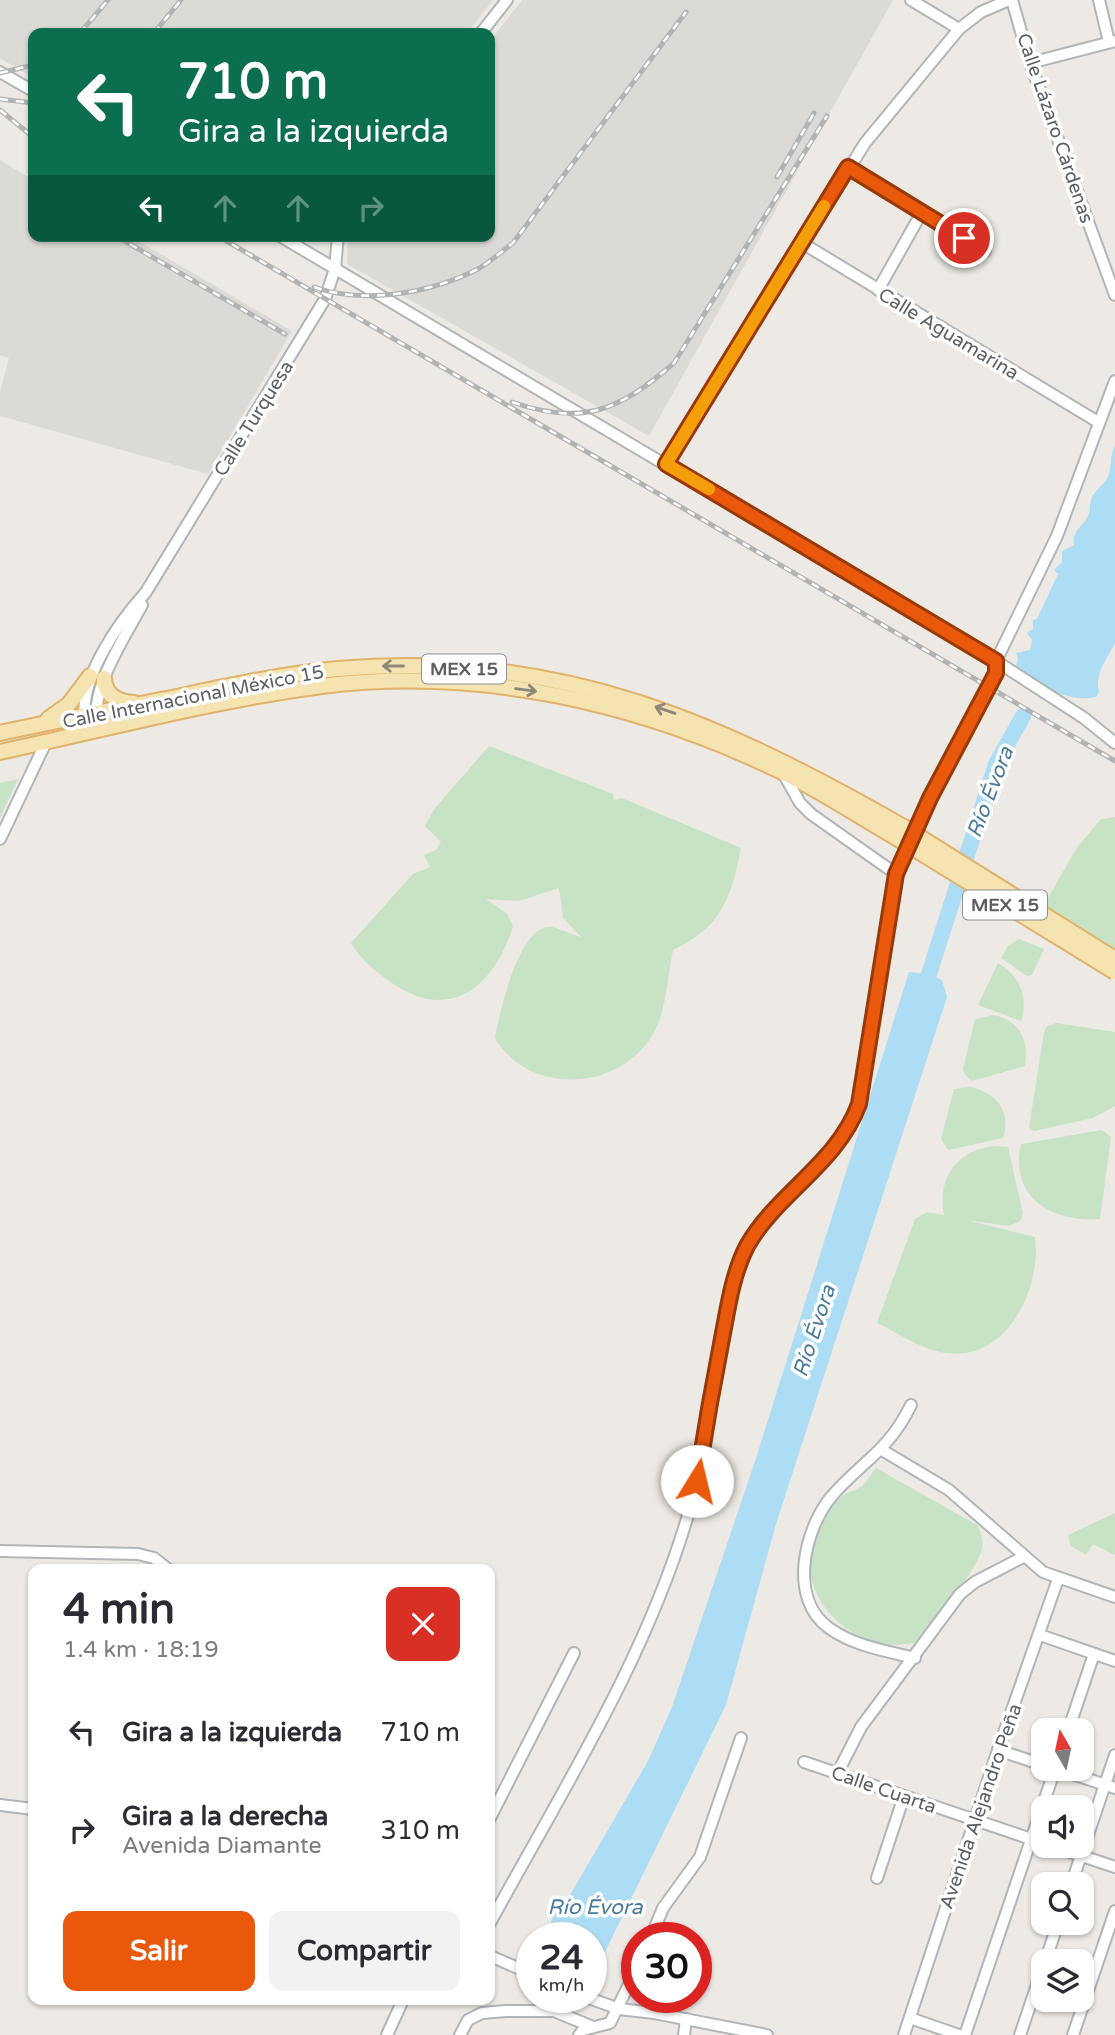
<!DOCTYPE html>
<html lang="es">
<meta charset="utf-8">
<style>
:root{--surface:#fff;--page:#f2f2f3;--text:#2b2b33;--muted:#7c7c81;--accent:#ea580c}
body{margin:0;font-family:"Varela Round",sans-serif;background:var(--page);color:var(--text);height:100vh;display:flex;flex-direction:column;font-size:26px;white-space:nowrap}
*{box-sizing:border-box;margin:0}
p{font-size:23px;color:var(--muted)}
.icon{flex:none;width:38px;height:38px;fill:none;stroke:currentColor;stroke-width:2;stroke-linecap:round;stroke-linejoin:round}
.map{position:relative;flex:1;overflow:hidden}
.panel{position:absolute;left:28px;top:1564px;width:467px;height:441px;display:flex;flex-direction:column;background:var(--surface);border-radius:14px;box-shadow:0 2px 5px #0004}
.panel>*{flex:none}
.hud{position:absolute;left:28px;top:28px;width:467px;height:214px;border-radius:14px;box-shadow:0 2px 5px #0004;background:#0b6e4f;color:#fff;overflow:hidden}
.needle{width:46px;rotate:351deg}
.controls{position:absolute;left:1031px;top:1718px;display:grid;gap:14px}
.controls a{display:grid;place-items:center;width:63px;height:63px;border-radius:14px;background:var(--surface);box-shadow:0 2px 5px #0004;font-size:35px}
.speed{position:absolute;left:516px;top:1922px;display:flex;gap:14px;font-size:35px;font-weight:700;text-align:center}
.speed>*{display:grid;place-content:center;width:91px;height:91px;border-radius:50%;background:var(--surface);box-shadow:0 2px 5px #0004;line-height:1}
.speed small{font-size:18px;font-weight:400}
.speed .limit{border:10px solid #d22;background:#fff;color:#111}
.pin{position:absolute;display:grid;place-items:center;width:60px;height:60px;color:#fff;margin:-30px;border:4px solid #fff;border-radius:50%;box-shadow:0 2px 7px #0007}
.me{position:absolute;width:77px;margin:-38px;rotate:9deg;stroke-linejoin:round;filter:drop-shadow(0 0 5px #0008)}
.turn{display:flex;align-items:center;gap:24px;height:147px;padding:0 35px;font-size:32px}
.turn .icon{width:91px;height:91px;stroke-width:2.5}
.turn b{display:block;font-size:49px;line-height:60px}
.lanes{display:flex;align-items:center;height:66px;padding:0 35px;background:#0003;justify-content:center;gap:35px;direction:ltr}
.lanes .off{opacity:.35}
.round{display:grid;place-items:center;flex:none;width:74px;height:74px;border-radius:14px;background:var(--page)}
.headline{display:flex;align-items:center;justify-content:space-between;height:119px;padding:0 35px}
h1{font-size:42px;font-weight:800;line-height:52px}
.button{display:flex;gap:14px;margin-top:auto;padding:14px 35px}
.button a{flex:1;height:80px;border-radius:14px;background:var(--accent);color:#fff;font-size:28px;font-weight:800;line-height:80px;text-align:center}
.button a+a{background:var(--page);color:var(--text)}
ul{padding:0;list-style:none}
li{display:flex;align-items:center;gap:21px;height:98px;padding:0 35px}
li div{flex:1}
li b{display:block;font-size:26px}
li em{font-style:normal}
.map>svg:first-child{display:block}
.industrial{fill:#dcdad7}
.green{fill:#c7e2c4}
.water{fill:#adddf5}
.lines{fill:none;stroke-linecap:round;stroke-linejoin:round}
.river{stroke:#adddf5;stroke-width:16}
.minor-casing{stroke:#b2b5b8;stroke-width:14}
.major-casing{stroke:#e0b26a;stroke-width:18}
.minor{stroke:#fff;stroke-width:10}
.major{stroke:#f5e3b2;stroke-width:14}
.rail-casing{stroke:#b2b3b3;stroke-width:5}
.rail{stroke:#fff;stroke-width:2.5;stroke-dasharray:8;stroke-linecap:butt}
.major-bridge-casing{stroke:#e0b26a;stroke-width:18;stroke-linecap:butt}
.major-bridge{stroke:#f5e3b2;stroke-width:14}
.oneway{stroke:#8b877b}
.route-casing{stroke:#983908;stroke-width:18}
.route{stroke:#ea580c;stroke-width:12}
.slow{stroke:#f59e0b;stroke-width:12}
.labels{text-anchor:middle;stroke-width:7;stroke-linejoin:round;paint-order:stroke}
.shield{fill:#fff;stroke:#8e9092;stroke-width:2}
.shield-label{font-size:18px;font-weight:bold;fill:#5d6063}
.street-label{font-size:19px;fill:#5d6063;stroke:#fff}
.water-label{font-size:21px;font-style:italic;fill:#497b9c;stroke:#fff}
</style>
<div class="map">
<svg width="1115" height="2035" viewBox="0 0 1115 2035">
<rect width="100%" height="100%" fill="#edeae5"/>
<g class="industrial">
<polygon points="0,0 493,0 467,33 33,33 33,78 0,58"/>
<polygon points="522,0 893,0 649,436 347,264 348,236 490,236 490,41"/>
<polygon points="0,160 33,180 33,236 130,236 292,331 208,474 0,416 0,392 9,358 0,355"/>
</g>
<g class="green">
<path d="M489,746l124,48 1,6 8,-2 119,50c-10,50 -19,79 -68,102 -6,28 -6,59 -20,84 -33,58 -125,62 -158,4 4,-23 23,-111 54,-111 9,0 22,8 32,10l-18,-19 -4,-30 -40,13 -33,-2 21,15 6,12c-19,61 -63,99 -124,55 -15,-11 -28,-21 -38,-38l62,-69 17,-7 -6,-12 12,-5 5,-8 -16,-16 10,-18z"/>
<polygon points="18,779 0,818 0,783"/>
<polygon points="1115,817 1115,953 1044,905 1076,849 1101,819"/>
<polygon points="1019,939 1044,949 1032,975 1027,976 1001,958 1008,946"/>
<path d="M998,963c21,12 31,34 23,58l-43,-16z"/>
<path d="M993,1015c27,5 36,25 32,51l-53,15 -7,-6 -2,-6 12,-50z"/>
<polygon points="1056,1023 1115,1032 1115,1106 1093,1118 1034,1131 1029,1127 1044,1033 1046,1027"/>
<path d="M970,1087c26,5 42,25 33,51l-55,12 -7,-11 13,-50z"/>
<path d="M1102,1130l9,7 -11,82c-47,4 -92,-22 -79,-75z"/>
<path d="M993,1146l15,1 15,67 -3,7 -11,5 -43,-6 69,17c7,55 -32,132 -99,114 -20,-5 -40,-19 -59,-28l38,-104 12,-7 17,3c-7,-36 12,-64 49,-69z"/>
<path d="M876,1468l101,57c4,9 8,17 4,27 -11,28 -46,70 -67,91 -10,1 -22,3 -32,1 -53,-12 -88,-62 -65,-115 5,-13 16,-26 27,-34 6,-4 14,-5 19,-10 5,-5 9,-12 13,-17z"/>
<polygon points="1115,1513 1115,1555 1093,1544 1086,1555 1071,1546 1068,1535"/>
</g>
<g class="water">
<path d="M1115,445v198c-8,17 -21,30 -16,49l-3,5c-33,7 -55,-15 -80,-31l2,-8 -2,-5 14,-3 2,-10 -5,-7 6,-4v-9l4,-1 21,-45 -4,-4 8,-8v-11l12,-6c-3,-14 9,-18 14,-29 3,-6 1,-10 3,-16 3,-10 13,-15 17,-23 4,-9 1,-20 7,-32z"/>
<polygon points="909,972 929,974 942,980 947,997 776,1524 726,1705 605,1952 592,1955 592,1937 548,1937 552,1918 570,1895 648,1761 672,1707 757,1455"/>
</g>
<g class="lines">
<polyline class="river" points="923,993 996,764 1023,716"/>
<defs>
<g id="minor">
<polyline points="911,0 959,29"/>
<polyline points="1012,0 1030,63 1115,295"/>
<polyline points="1099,0 1109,42"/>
<polyline points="481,33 507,0"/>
<polyline points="1030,63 1115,41"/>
<polyline points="0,72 33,91"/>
<polyline points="848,167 985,251"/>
<polyline points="280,236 996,661 1084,718 1115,743"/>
<polyline points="802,243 1098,422"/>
<polyline points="878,290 922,212"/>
<polyline points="666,464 865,143 959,29 981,12 1009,0"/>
<path d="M85,719c-6,-41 34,-97 61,-127l179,-293 10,-30 3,-33"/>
<path d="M96,732c-5,-46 25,-88 46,-127"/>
<polyline points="783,773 800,803 811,814 896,874"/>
<polyline points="0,839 46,742"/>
<path d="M911,1405c-23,47 -49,56 -80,92 -27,33 -43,102 -2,131 25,18 57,23 86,30"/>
<polyline points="882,1450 949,1490 1043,1572 1115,1597"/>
<polyline points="0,1551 138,1554 154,1558 169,1570"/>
<polyline points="1040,1635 1115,1661"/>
<polyline points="1068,1731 1094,1654"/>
<polyline points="998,1750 1043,1765"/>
<polyline points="804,1762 1043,1843"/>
<polyline points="1057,1769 1115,1788"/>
<polyline points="837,1774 861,1727 960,1594 975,1582 1023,1557"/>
<polyline points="0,1805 33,1809"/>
<polyline points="490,1818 574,1653"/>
<polyline points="1052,1846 1115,1867"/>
<polyline points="877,1878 904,1796"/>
<polyline points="1071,1885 1115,1755"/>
<path d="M490,1923c72,-132 159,-269 200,-415 22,-79 21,-166 50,-244 24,-64 96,-95 119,-160l37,-230 34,-76 66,-126v-11l61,-125 58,-155"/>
<polyline points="651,1937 663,1908 700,1857 741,1738"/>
<polyline points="490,1956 532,1974"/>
<polyline points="1045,1962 1058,1923"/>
<polyline points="586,1997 619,2009 654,2013 767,2035"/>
<polyline points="910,2018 959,2035"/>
<polyline points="387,2035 403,2000"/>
<polyline points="460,2035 468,2020 482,2013 506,2011 554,2011 593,2027"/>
<polyline points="579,2035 583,2030 610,2023 637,1968"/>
<polyline points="684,2035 686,2019"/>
<polyline points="904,2035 998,1750 1058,1579"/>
<polyline points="965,2035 1055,1769"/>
<polyline points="1020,2035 1043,1967"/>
<polyline points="1073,2035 1115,1911"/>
</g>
<g id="major">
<path d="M104,678c1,18 14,24 30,25"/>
<polyline points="48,719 69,704 90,676"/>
<path d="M0,733c60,-13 121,-25 181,-37 52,-11 103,-22 156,-27 220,-19 379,51 565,157"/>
<path d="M0,752c107,-23 214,-52 322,-66 157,-20 317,17 458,85 39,19 77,44 115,66"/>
</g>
</defs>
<use href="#minor" class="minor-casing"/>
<use href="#major" class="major-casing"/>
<use href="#minor" class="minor"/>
<use href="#major" class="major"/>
<defs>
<g id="rail">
<polyline points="80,33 108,0"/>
<polyline points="154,33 181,0"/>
<polyline points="0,73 33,65"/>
<polyline points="0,99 33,103"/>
<polyline points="0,110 33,137"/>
<polyline points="777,177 814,113"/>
<polyline points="116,236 285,334"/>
<polyline points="218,236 1115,761"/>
<path d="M314,287c50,18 117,6 164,-18 12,-7 23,-17 35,-26l173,-231"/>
<path d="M512,402c71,25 108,8 162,-39l153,-247"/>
</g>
</defs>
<use href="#rail" class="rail-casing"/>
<use href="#rail" class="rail"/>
<defs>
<g id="major-bridge">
<polyline points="902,826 1115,959"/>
<polyline points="895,837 1115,972"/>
</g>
</defs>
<use href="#major-bridge" class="major-bridge-casing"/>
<use href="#major-bridge" class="major-bridge"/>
</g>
<defs><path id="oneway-shaft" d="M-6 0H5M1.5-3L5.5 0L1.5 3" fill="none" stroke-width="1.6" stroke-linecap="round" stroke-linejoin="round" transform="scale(1.75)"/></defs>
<g class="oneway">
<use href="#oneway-shaft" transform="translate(393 666) rotate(180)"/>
<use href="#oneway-shaft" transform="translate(526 690) rotate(8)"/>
<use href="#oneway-shaft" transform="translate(665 710) rotate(-161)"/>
</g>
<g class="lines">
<defs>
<path id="route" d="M697,1481c8,-51 17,-102 27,-153 5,-27 10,-57 23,-82 30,-53 90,-82 112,-142l37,-230 34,-76 66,-125v-12l-330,-197 182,-297 116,71"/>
</defs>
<use href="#route" class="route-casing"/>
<use href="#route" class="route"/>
<polyline class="slow" points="709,489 666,464 824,206"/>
</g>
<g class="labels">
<g class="shield">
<rect x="422" y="654.5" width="84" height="29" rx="5"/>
<rect x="963" y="890.5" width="84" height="29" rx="5"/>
</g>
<g class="shield-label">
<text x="464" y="675">MEX 15</text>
<text x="1005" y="911">MEX 15</text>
</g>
<g class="street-label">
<text transform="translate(1056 128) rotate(71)" y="7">Calle Lázaro Cárdenas</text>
<text transform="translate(949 333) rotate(31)" y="7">Calle Aguamarina</text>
<text transform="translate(253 418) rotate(-58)" y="7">Calle Turquesa</text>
<text transform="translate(193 696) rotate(-11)" y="7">Calle Internacional México 15</text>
<text transform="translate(884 1789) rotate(19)" y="7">Calle Cuarta</text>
<text transform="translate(980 1806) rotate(-71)" y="7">Avenida Alejandro Peña</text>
</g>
<g class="water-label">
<text transform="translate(990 792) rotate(-69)" y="7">Río Évora</text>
<text transform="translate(814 1331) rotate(-72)" y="7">Río Évora</text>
<text x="595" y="1914">Río Évora</text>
</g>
</g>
</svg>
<div class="controls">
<a><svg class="needle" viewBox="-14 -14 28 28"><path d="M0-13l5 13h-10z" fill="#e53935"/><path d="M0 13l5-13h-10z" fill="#7c7c81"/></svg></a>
<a><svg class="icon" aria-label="sound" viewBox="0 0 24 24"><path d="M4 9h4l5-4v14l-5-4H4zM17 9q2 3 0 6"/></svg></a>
<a><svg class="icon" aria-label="search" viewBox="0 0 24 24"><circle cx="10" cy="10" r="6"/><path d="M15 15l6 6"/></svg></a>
<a><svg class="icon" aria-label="layers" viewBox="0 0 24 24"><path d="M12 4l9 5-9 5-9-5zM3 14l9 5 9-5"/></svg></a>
</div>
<div class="speed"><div>24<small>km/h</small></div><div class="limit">30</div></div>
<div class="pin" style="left:964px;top:238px;background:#d93025"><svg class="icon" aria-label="arrive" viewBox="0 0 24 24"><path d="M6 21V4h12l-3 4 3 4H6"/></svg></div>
<svg class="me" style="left:697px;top:1481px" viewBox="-20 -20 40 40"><circle r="19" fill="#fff"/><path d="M0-13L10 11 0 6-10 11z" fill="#ea580c"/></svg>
<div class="hud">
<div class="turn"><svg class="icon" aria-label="left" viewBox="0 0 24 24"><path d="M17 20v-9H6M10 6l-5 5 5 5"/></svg><div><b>710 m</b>Gira a la izquierda</div></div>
<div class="lanes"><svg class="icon" aria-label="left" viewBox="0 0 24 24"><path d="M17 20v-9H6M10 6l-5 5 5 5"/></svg><svg class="icon off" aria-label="ahead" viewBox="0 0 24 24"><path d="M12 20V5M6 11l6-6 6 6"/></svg><svg class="icon off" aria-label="ahead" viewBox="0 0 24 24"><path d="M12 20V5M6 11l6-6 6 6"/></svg><svg class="icon off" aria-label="right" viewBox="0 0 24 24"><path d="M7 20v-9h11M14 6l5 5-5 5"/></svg></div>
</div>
<section class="panel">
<div class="headline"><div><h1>4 min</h1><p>1.4 km · 18:19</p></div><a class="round" style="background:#d93025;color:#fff"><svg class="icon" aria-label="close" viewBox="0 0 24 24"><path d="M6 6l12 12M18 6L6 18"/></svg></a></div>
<ul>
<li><svg class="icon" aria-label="left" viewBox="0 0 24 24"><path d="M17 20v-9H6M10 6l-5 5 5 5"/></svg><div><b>Gira a la izquierda</b></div><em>710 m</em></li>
<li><svg class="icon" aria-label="right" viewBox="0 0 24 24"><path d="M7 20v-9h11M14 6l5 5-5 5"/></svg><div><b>Gira a la derecha</b><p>Avenida Diamante</p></div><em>310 m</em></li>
</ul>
<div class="button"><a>Salir</a><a>Compartir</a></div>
</section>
</div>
